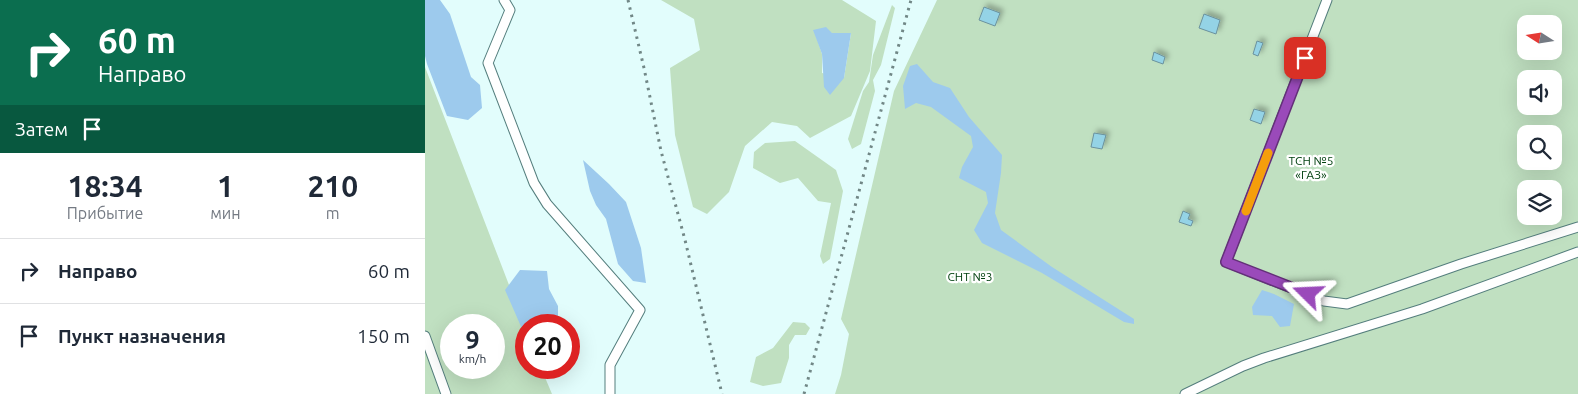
<!DOCTYPE html>
<html lang="ru">
<meta charset="utf-8">
<style>
:root{--surface:#fff;--page:#f2f2f3;--text:#1f2937;--muted:#747a83;--line:#e0e1e3}
body{margin:0;font-family:Ubuntu,sans-serif;background:var(--page);color:var(--text);height:100vh;display:flex;flex-direction:column;font-size:19px;white-space:nowrap}
*{box-sizing:border-box;margin:0}
p{font-size:16px;color:var(--muted)}
.icon{flex:none;width:28px;height:28px;fill:none;stroke:currentColor;stroke-width:2;stroke-linecap:round;stroke-linejoin:round}
.map{position:relative;flex:1;overflow:hidden}
.side{display:flex;flex-direction:column;background:var(--surface);width:425px}
.side>*{flex:none}
.guide{background:#0b6e4f;color:#fff;overflow:hidden}
.needle{width:32px;rotate:282deg}
.fabs{position:absolute;left:1092px;top:15px;display:grid;gap:10px}
.fabs a{display:grid;place-items:center;width:45px;height:45px;border-radius:10px;background:var(--surface);box-shadow:0 5px 20px #0002;font-size:25px}
.speed{position:absolute;left:15px;top:314px;display:flex;gap:10px;font-size:25px;font-weight:700;text-align:center}
.speed>*{display:grid;place-content:center;width:65px;height:65px;border-radius:50%;background:var(--surface);box-shadow:0 5px 20px #0002;line-height:1}
.speed small{font-size:12px;font-weight:400}
.speed .limit{border:8px solid #d22;background:#fff;color:#111}
.pin{position:absolute;display:grid;place-items:center;width:42px;height:42px;color:#fff;margin:-21px;border-radius:10px;box-shadow:0 2px 8px #0006}
.me{position:absolute;width:55px;margin:-28px;rotate:291deg;stroke-linejoin:round;filter:drop-shadow(0 0 4px #0008)}
.turn{display:flex;align-items:center;gap:18px;height:105px;padding:0 15px;font-size:22px}
.turn .icon{width:65px;height:65px;stroke-width:2.5}
.turn b{display:block;font-size:35px;line-height:42px}
.then{display:flex;align-items:center;height:48px;padding:0 15px;background:#0003;gap:10px;font-size:19px}
.eta{display:flex;justify-content:space-evenly;align-items:center;height:85px;text-align:center}
.eta b{font-size:30px;font-weight:700;line-height:35px}
ul{padding:0;list-style:none}
li{display:flex;align-items:center;gap:15px;height:65px;padding:0 15px;border-top:1px solid var(--line)}
li div{flex:1}
li b{display:block;font-size:19px}
li em{font-style:normal}
main{display:flex;flex:1;min-height:0}
.map>svg:first-child{display:block}
.green{fill:#c0e0c1;fill-rule:evenodd}
.water{fill:#9dcaed}
.building{fill:#94d3e6;stroke:#6a919d;filter:url(#shadow)}
.lines{fill:none;stroke-linecap:round;stroke-linejoin:round}
.minor-casing{stroke:#547e7d;stroke-width:11}
.minor{stroke:#fff;stroke-width:9}
.rail{stroke:#718786;stroke-width:3;stroke-dasharray:2.5 5;stroke-linecap:butt}
.route-casing{stroke:#643079;stroke-width:12}
.route{stroke:#9a4aba;stroke-width:9}
.slow{stroke:#f59e0b;stroke-width:9}
.labels{text-anchor:middle;stroke-width:4.5;stroke-linejoin:round;paint-order:stroke}
.park-label{font-size:12px;fill:#01400f;stroke:#fff}
</style>
<main>
<section class="side">
<div class="guide">
<div class="turn"><svg class="icon" aria-label="right" viewBox="0 0 24 24"><path d="M7 20v-9h11M14 6l5 5-5 5"/></svg><div><b>60 m</b>Направо</div></div>
<div class="then">Затем<svg class="icon" aria-label="arrive" viewBox="0 0 24 24"><path d="M6 21V4h12l-3 4 3 4H6"/></svg></div>
</div>
<div class="eta">
<div><b>18:34</b><p>Прибытие</p></div>
<div><b>1</b><p>мин</p></div>
<div><b>210</b><p>m</p></div>
</div>
<ul>
<li><svg class="icon" aria-label="right" viewBox="0 0 24 24"><path d="M7 20v-9h11M14 6l5 5-5 5"/></svg><div><b>Направо</b></div><em>60 m</em></li>
<li><svg class="icon" aria-label="arrive" viewBox="0 0 24 24"><path d="M6 21V4h12l-3 4 3 4H6"/></svg><div><b>Пункт назначения</b></div><em>150 m</em></li>
</ul>
</section>
<div class="map">
<svg width="1153" height="394" viewBox="0 0 1153 394">
<defs>
<filter id="shadow"><feDropShadow dx="3.5" dy="-3.5" stdDeviation="2.5" flood-color="#0004"/></filter>
</defs>
<rect width="100%" height="100%" fill="#e2fdfc"/>
<g class="green">
<path d="M236,0h181l34,21 -6,50 -19,45 -41,22 -13,-12 -25,-4 -27,24 -16,46 -22,22 -14,-7 -18,-72 -5,-67 30,-18 -6,-31zM389,30l18,3h19l-7,45 -22,-5v-19z"/>
<path d="M512,0h641v394h-743l6,-19 8,-41 -8,-15 53,-228zM1101,24h28v27h-28zM1101,79h28v27h-28zM1101,134h28v27h-28zM1101,189h28v27h-28z"/>
<polygon points="467,5 470,8 456,65 448,80 450,91 436,144 427,149 423,139 438,91 444,82 448,55"/>
<path d="M0,67l101,262v39h15l11,26h-127zM26,325h43v43h-43z"/>
<polygon points="370,141 411,170 418,191 405,259 398,264 395,256 406,203 393,201 373,178 355,183 328,168 329,152 340,143"/>
<polygon points="368,322 380,323 385,328 381,335 370,335 364,345 364,358 356,383 338,386 325,382 331,357 348,348"/>
</g>
<g class="water">
<polygon points="0,0 15,0 25,14 46,77 55,85 57,108 43,120 22,116 2,64 0,56"/>
<polygon points="401,27 407,33 426,33 419,78 405,95 399,87 397,54 388,30"/>
<polygon points="492,64 508,82 525,88 544,117 577,155 576,173 570,213 576,230 627,267 709,319 709,324 699,322 617,273 557,243 549,230 563,203 561,192 534,178 537,167 548,147 546,136 506,107 491,103 480,109 478,86 485,66"/>
<polygon points="158,160 184,184 201,202 216,248 221,283 208,281 193,264 181,219 171,205 165,191"/>
<polygon points="95,270 122,271 124,289 133,306 133,325 101,325 101,338 80,290"/>
<polygon points="837,290 849,294 869,304 865,326 855,327 847,316 828,315 827,307"/>
</g>
<g class="building">
<polygon points="559,7 575,13 570,26 554,20"/>
<polygon points="779,14 795,20 791,34 774,28"/>
<polygon points="832,41 838,43 833,56 828,54"/>
<polygon points="729,52 740,57 738,64 727,60"/>
<polygon points="829,109 840,112 836,124 825,120"/>
<polygon points="669,133 681,135 677,149 666,147"/>
<polygon points="758,211 765,214 763,219 768,221 766,226 754,222"/>
</g>
<g class="lines">
<defs>
<g id="minor">
<polyline points="79,0 85,10 63,63 109,183 122,204 215,310 185,365 185,394"/>
<polyline points="902,0 801,262 899,301 922,304 1036,264 1153,227"/>
<polyline points="0,336 21,394"/>
<polyline points="760,394 818,366 839,358 997,309 1153,252"/>
</g>
</defs>
<use href="#minor" class="minor-casing"/>
<use href="#minor" class="minor"/>
<g class="rail">
<polyline points="203,0 219,68 236,151 260,240 297,394"/>
<polyline points="379,394 486,0"/>
</g>
</g>
<g class="lines">
<defs>
<polyline id="route" points="880,58 801,262 883,294"/>
</defs>
<use href="#route" class="route-casing"/>
<use href="#route" class="route"/>
<polyline class="slow" points="821,211 843,153"/>
</g>
<g class="labels">
<g class="park-label">
<text x="886" y="165">ТСН №5<tspan x="886" dy="14">«ГАЗ»</tspan></text>
<text x="545" y="281">СНТ №3</text>
</g>
</g>
</svg>
<div class="fabs">
<a><svg class="needle" viewBox="-14 -14 28 28"><path d="M0-13l5 13h-10z" fill="#e53935"/><path d="M0 13l5-13h-10z" fill="#747a83"/></svg></a>
<a><svg class="icon" aria-label="sound" viewBox="0 0 24 24"><path d="M4 9h4l5-4v14l-5-4H4zM17 9q2 3 0 6"/></svg></a>
<a><svg class="icon" aria-label="search" viewBox="0 0 24 24"><circle cx="10" cy="10" r="6"/><path d="M15 15l6 6"/></svg></a>
<a><svg class="icon" aria-label="layers" viewBox="0 0 24 24"><path d="M12 4l9 5-9 5-9-5zM3 14l9 5 9-5"/></svg></a>
</div>
<div class="speed"><div>9<small>km/h</small></div><div class="limit">20</div></div>
<div class="pin" style="left:880px;top:58px;background:#d93025"><svg class="icon" aria-label="arrive" viewBox="0 0 24 24"><path d="M6 21V4h12l-3 4 3 4H6"/></svg></div>
<svg class="me" style="left:883px;top:294px" viewBox="-20 -20 40 40"><path d="M0-17L14 15 0 8-14 15z" fill="#9a4aba" stroke="#fff" stroke-width="4"/></svg>
</div>
</main>
